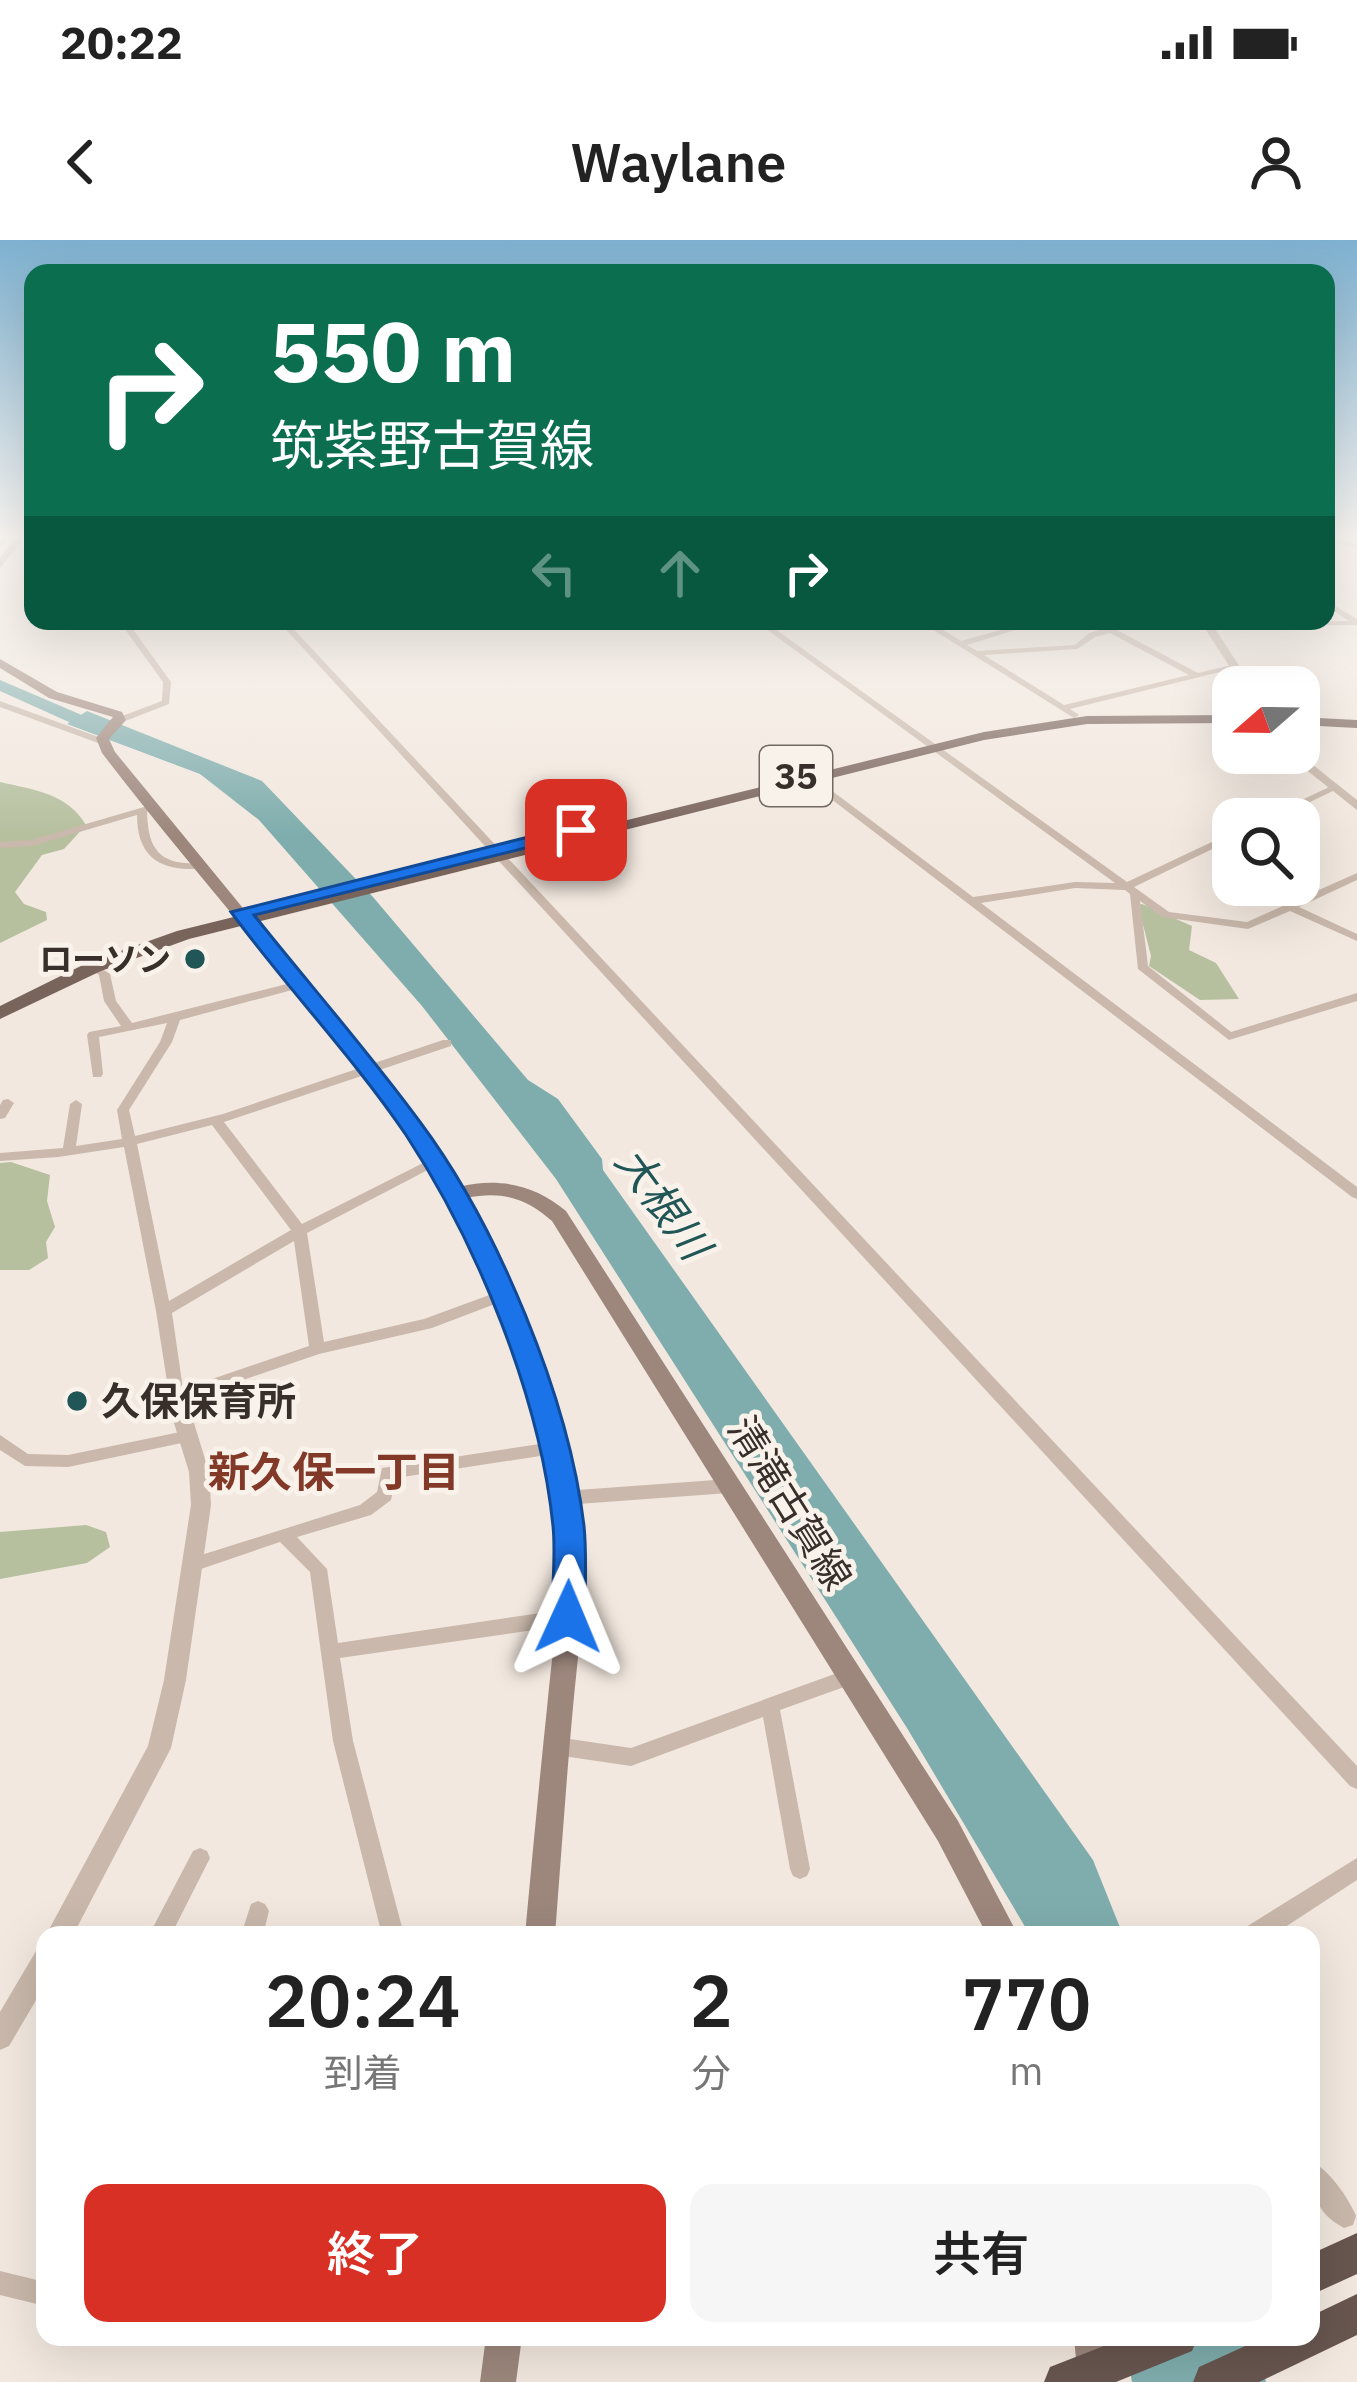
<!DOCTYPE html>
<html lang="ja">
<meta charset="utf-8">
<style>
:root{--surface:#fff;--page:#f6f6f6;--text:#222;--muted:#767676;--accent:#d93025}
body{margin:0;font-family:"IBM Plex Sans","Noto Sans JP",sans-serif;background:var(--page);color:var(--text);height:100vh;display:flex;flex-direction:column;font-size:45px;white-space:nowrap}
*{box-sizing:border-box;margin:0}
p{font-size:39px;color:var(--muted)}
.icon{flex:none;width:66px;height:66px;fill:none;stroke:currentColor;stroke-width:2;stroke-linecap:round;stroke-linejoin:round}
.map{position:relative;flex:1;overflow:hidden}
.details{position:absolute;left:36px;top:1686px;width:1284px;height:420px;display:flex;flex-direction:column;background:var(--surface);border-radius:24px;box-shadow:0 12px 48px #0002}
.details>*{flex:none}
.hud{position:absolute;left:24px;top:24px;width:1311px;height:366px;border-radius:24px;box-shadow:0 12px 48px #0002;background:#0b6e4f;color:#fff;overflow:hidden}
.needle{width:78px;rotate:250deg}
.controls{position:absolute;left:1212px;top:426px;display:grid;gap:24px}
.controls a{display:grid;place-items:center;width:108px;height:108px;border-radius:24px;background:var(--surface);box-shadow:0 12px 48px #0002;font-size:60px}
.pin{position:absolute;display:grid;place-items:center;width:102px;height:102px;color:#fff;margin:-51px;border-radius:24px;box-shadow:0 6px 18px #0006}
.me{position:absolute;width:132px;margin:-66px;rotate:1deg;stroke-linejoin:round;filter:drop-shadow(0 0 9px #0008)}
.turn{display:flex;align-items:center;gap:42px;height:252px;padding:0 48px;font-size:54px}
.turn .icon{width:156px;height:156px;stroke-width:2.5}
.turn b{display:block;font-size:84px;line-height:102px}
.lanes{display:flex;align-items:center;height:114px;padding:0 48px;background:#0003;justify-content:center;gap:60px;direction:ltr}
.lanes .off{opacity:.35}
.eta{display:flex;justify-content:space-evenly;align-items:center;height:204px;text-align:center}
.eta b{font-size:72px;font-weight:600;line-height:84px}
.primary-button{display:flex;gap:24px;margin-top:auto;padding:24px 48px}
.primary-button a{flex:1;height:138px;border-radius:24px;background:var(--accent);color:#fff;font-size:48px;font-weight:600;line-height:138px;text-align:center}
.primary-button a+a{background:var(--page);color:var(--text)}
.status{display:flex;justify-content:space-between;align-items:center;height:84px;padding:0 60px;background:var(--surface);direction:ltr}
.status svg{height:33px;fill:currentColor}
header{display:flex;justify-content:space-between;align-items:center;height:156px;padding:0 48px;background:var(--surface);font-size:54px;font-weight:600}
.map>svg:first-child{display:block}
.green{fill:#b6c09f}
.water{fill:#7fadad}
.lines{fill:none;stroke-linecap:round;stroke-linejoin:round}
.river{fill:#7fadad;fill-rule:evenodd}
.minor{fill:#c9b8ab;fill-rule:evenodd}
.tertiary{fill:#c9b8ab;fill-rule:evenodd}
.secondary{fill:#9d877d;fill-rule:evenodd}
.primary{fill:#79645c;fill-rule:evenodd}
.trunk{fill:#68564f;fill-rule:evenodd}
.route{fill:#1a73e8;stroke:#114b97;stroke-width:3}
.poi-dot{fill:#215657;stroke:#f9f2eb;stroke-width:4.5}
.labels{text-anchor:middle;stroke-width:10;stroke-linejoin:round;paint-order:stroke}
.far-poi-label{font-size:33px;font-weight:bold;fill:#382e2a;stroke:#f9f2eb;text-anchor:end}
.shield{fill:#f9f2eb;stroke:#726964;stroke-width:3}
.shield-label{font-size:36px;font-weight:bold;fill:#382e2a}
.poi-label{font-size:39px;font-weight:bold;fill:#382e2a;stroke:#f9f2eb;text-anchor:start}
.street-label{font-size:39px;fill:#382e2a;stroke:#f9f2eb}
.water-label{font-size:42px;font-style:italic;fill:#215657;stroke:#f9f2eb}
.neighbourhood-label{font-size:42px;font-weight:bold;fill:#823927;stroke:#f9f2eb}
</style>
<div class="status"><b>20:22</b><svg viewBox="0 0 49 12"><path d="M0 12V9h3v3zM5 12V6h3v6zM10 12V3h3v9zM15 12V0h3v12zM26 1h20v11H26zM47 4h2v5h-2z"/></svg></div>
<header><svg class="icon" aria-label="back" viewBox="0 0 24 24"><path d="M15 5l-7 7 7 7"/></svg>Waylane<svg class="icon" aria-label="person" viewBox="0 0 24 24"><circle cx="12" cy="8" r="4"/><path d="M4 21q1-7 8-7t8 7"/></svg></header>
<div class="map">
<svg width="1357" height="2142" viewBox="0 0 1357 2142">
<rect width="100%" height="100%" fill="#f2e8df"/>
<g class="green">
<path d="M0,542c34,8 67,11 86,43l-22,24 -22,6 -27,37 9,12 22,8 1,8 -47,23z"/>
<polygon points="1142,664 1192,686 1189,710 1216,723 1239,759 1200,760 1149,726 1151,716 1138,665"/>
<polygon points="11,922 50,935 47,961 55,987 46,1002 48,1018 29,1030 0,1030 0,923"/>
<polygon points="86,1285 106,1292 110,1307 87,1323 0,1339 0,1292"/>
</g>
<g class="water">
<polygon points="87,471 262,541 373,657 528,840 558,859 602,919 603,930 1093,1620 1123,1695 1030,1695 907,1488 556,939 422,766 259,580 200,534 67,484"/>
<polygon points="1124,2097 1254,2097 1266,2142 1132,2142"/>
</g>
<g class="lines">
<g class="river">
<polygon points="0,296 13,296 0,307"/>
<polygon points="0,440 112,488 114,492 100,496 0,451"/>
</g>
<g class="minor">
<polygon points="1326,361 1357,379 1357,385 1207,386 1203,384 1207,382 1349,381 1326,366"/>
<polygon points="119,381 127,381 171,442 169,464 120,483 117,482 117,478 162,461 163,442"/>
<polygon points="278,381 286,381 1357,1526 1357,1549 1350,1546"/>
<polygon points="755,381 764,381 1127,642 1233,592 1233,599 1134,647 1169,672 1247,682 1357,633 1357,640 1299,667 1357,694 1357,701 1290,671 1248,689 1162,677 1140,661 1148,726 1231,792 1357,753 1357,761 1229,800 1138,729 1130,654 1125,650 1075,648 981,663 1357,947 1357,959 1352,957 801,536 801,532 807,532 973,657 1075,642 1115,643"/>
<path d="M919,381h10l32,20 53,-15 54,-5 -53,9 -48,15 10,6 98,-6 14,-12 14,-4 -13,-8h10l98,52 38,-9 4,3 -170,42 9,6 -5,3zM1110,393l79,42 -125,30 -80,-50 93,-6 18,-12z"/>
<polygon points="0,461 104,499 106,501 98,503 0,467"/>
<polygon points="1329,547 1337,549 1275,579 1262,579"/>
<path d="M151,565l5,3 -9,4c1,23 4,44 30,50 10,2 21,1 30,4l-1,2c-42,5 -69,-8 -69,-53l-105,31 -32,2v-6l31,-2z"/>
<polygon points="1299,600 1315,607 1316,609 1311,612 1299,607"/>
<path d="M94,724l16,10 6,27 16,22 167,-42 6,4 -2,2 -123,33 -8,22 -43,68 6,26 88,-22 220,-74h8v6l-227,76 78,102 129,-65h10l2,3 -136,71 17,109 100,-23 79,-29 7,5 -2,4 -76,29 -113,26 -137,47h-12l-14,-90 -32,-164 -66,10 -58,4v-8l63,-5 7,-44 6,-4 6,4 -6,42 46,-7 -5,-29 43,-68 7,-19 -68,14 4,37 -2,3h-8l-6,-42 2,-3 32,-6 -17,-25 -5,-26 -11,-8zM212,885l79,105 -122,71 -32,-157zM294,1001l15,105 -126,43 -11,-76z"/>
<polygon points="8,859 14,863 5,878 0,879 0,865 3,860"/>
<polygon points="190,1190 196,1192 198,1196 196,1200 68,1227 25,1226 0,1210 0,1195 28,1214 68,1215"/>
<polygon points="553,1202 559,1204 561,1208 559,1212 553,1214 396,1238 391,1260 371,1275 297,1297 327,1329 338,1403 568,1369 574,1372 577,1377 574,1382 568,1385 340,1418 353,1501 404,1695 382,1695 333,1501 310,1332 280,1302 195,1331 189,1329 186,1324 189,1319 195,1317 360,1265 377,1252 382,1228"/>
<polygon points="729,1239 735,1241 737,1246 735,1251 729,1253 564,1265 558,1263 556,1258 558,1253 564,1251"/>
<polygon points="851,1428 858,1430 860,1436 858,1442 780,1470 810,1629 807,1636 800,1639 793,1636 790,1629 763,1477 631,1526 556,1515 549,1512 546,1506 549,1500 556,1497 631,1508"/>
<polygon points="200,1608 207,1611 210,1618 171,1695 149,1695 193,1611"/>
<polygon points="1357,1618 1357,1640 1273,1695 1243,1695 1246,1687"/>
<polygon points="258,1661 265,1664 269,1671 263,1695 241,1695 251,1664"/>
<path d="M1311,1921c18,9 37,36 45,55l-3,9 -9,3c-29,-15 -33,-37 -33,-67z"/>
<polygon points="0,2031 45,2042 45,2066 0,2055"/>
</g>
<g class="tertiary">
<polygon points="1200,381 1210,381 1253,447 1243,447"/>
<polygon points="1285,513 1298,513 1357,560 1357,570"/>
<polygon points="176,1150 183,1152 186,1157 209,1232 211,1265 186,1440 171,1508 73,1695 46,1695 148,1506 164,1440 191,1265 189,1232 166,1157 169,1152"/>
<polygon points="45,1707 45,1745 9,1806 0,1810 0,1772 36,1711"/>
</g>
<g class="secondary">
<polygon points="16,296 26,296 0,328 0,318"/>
<polygon points="1326,296 1357,302 1357,308 1326,301"/>
<path d="M0,419l57,33 65,20 4,8 -17,19 6,13 305,372 39,63c40,-10 76,-2 107,24l392,610 60,114h-31l-49,-94 -386,-620c-27,-24 -51,-30 -86,-23 61,105 110,230 116,353 3,52 -4,104 -9,156 -7,76 -12,152 -18,228h-30c7,-76 14,-151 22,-227 5,-54 14,-109 11,-163 -9,-139 -71,-303 -153,-415 -96,-130 -205,-249 -303,-377l-6,-15 17,-21 -64,-19 -49,-30z"/>
<polygon points="486,2097 522,2097 516,2142 480,2142"/>
<polygon points="1074,2097 1110,2097 1114,2142 1078,2142"/>
</g>
<g class="primary">
<polygon points="1233,475 1233,483 1087,484 984,500 189,699 101,731 0,779 0,766 87,723 177,691 984,492 1087,476"/>
<polygon points="1299,477 1357,480 1357,488 1299,485"/>
</g>
<g class="trunk">
<polygon points="1357,1993 1357,2034 1311,2055 1311,2014"/>
<polygon points="1357,2054 1357,2095 1259,2142 1193,2142 1199,2127 1265,2097 1311,2097 1311,2076"/>
<polygon points="1127,2097 1198,2097 1192,2111 1116,2142 1044,2142 1050,2127"/>
</g>
</g>
<linearGradient id="sky" x2="0" y2="1"><stop stop-color="#7eb1d0"/><stop offset="0.5" stop-color="#f9f5f1"/><stop offset="1" stop-color="#f9f5f1" stop-opacity="0"/></linearGradient>
<rect width="1357" height="595" fill="url(#sky)"/>
<path class="route" d="M576,585l6,1v8l-328,81c55,69 114,136 166,207 77,103 149,276 164,404 3,29 1,61 1,91l-5,10 -12,4 -11,-4 -5,-10c0,-30 4,-62 1,-91 -13,-129 -76,-283 -147,-391 -53,-78 -119,-147 -175,-223z"/>
<g class="poi-dot">
<circle cx="195" cy="719" r="12"/>
<circle cx="77" cy="1161" r="12"/>
</g>
<g class="labels">
<g class="far-poi-label">
<text x="171" y="731">ローソン</text>
</g>
<rect class="shield" x="760" y="506" width="72" height="60" rx="9"/>
<g class="shield-label">
<text x="796" y="549">35</text>
</g>
<g class="poi-label">
<text x="101" y="1175">久保保育所</text>
</g>
<g class="street-label">
<text transform="translate(790 1263) rotate(58)" y="14">清滝古賀線</text>
</g>
<g class="water-label">
<text transform="translate(663 963) rotate(54)" y="15">大根川</text>
</g>
<g class="neighbourhood-label">
<text x="334" y="1247">新久保一丁目</text>
</g>
</g>
</svg>
<div class="controls">
<a><svg class="needle" viewBox="-14 -14 28 28"><path d="M0-13l5 13h-10z" fill="#e53935"/><path d="M0 13l5-13h-10z" fill="#767676"/></svg></a>
<a><svg class="icon" aria-label="search" viewBox="0 0 24 24"><circle cx="10" cy="10" r="6"/><path d="M15 15l6 6"/></svg></a>
</div>
<div class="pin" style="left:576px;top:590px;background:#d93025"><svg class="icon" aria-label="arrive" viewBox="0 0 24 24"><path d="M6 21V4h12l-3 4 3 4H6"/></svg></div>
<svg class="me" style="left:568px;top:1377px" viewBox="-20 -20 40 40"><path d="M0-17L14 15 0 8-14 15z" fill="#1a73e8" stroke="#fff" stroke-width="4"/></svg>
<div class="hud">
<div class="turn"><svg class="icon" aria-label="right" viewBox="0 0 24 24"><path d="M7 20v-9h11M14 6l5 5-5 5"/></svg><div><b>550 m</b>筑紫野古賀線</div></div>
<div class="lanes"><svg class="icon off" aria-label="left" viewBox="0 0 24 24"><path d="M17 20v-9H6M10 6l-5 5 5 5"/></svg><svg class="icon off" aria-label="ahead" viewBox="0 0 24 24"><path d="M12 20V5M6 11l6-6 6 6"/></svg><svg class="icon" aria-label="right" viewBox="0 0 24 24"><path d="M7 20v-9h11M14 6l5 5-5 5"/></svg></div>
</div>
<section class="details">
<div class="eta">
<div><b>20:24</b><p>到着</p></div>
<div><b>2</b><p>分</p></div>
<div><b>770</b><p>m</p></div>
</div>
<div class="primary-button"><a>終了</a><a>共有</a></div>
</section>
</div>
